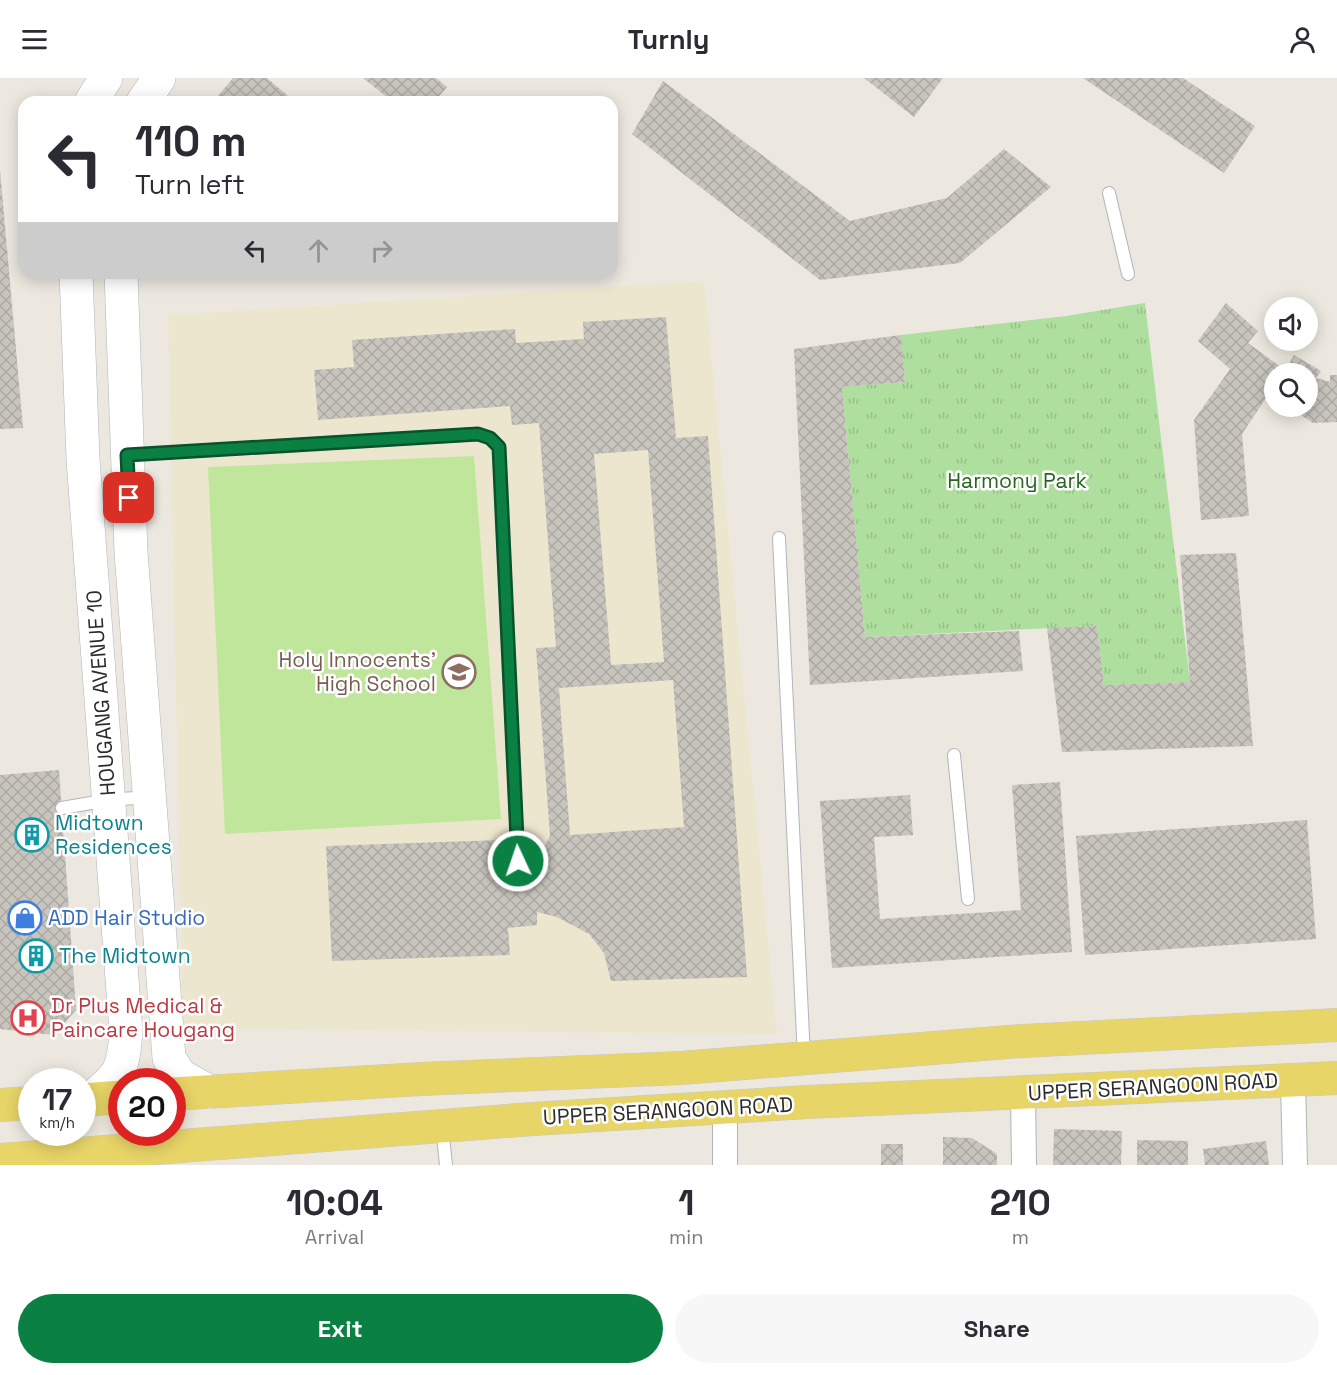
<!DOCTYPE html>
<style>
:root{--surface:#fff;--page:#f7f7f7;--text:#2b2b33;--muted:#7c7c81;--accent:#0b8043}
body{margin:0;font-family:"Space Grotesk",sans-serif;background:var(--page);color:var(--text);height:100vh;display:flex;flex-direction:column;font-size:22px;white-space:nowrap}
*{box-sizing:border-box;margin:0}
p{font-size:20px;color:var(--muted)}
.icon{flex:none;width:33px;height:33px;fill:none;stroke:currentColor;stroke-width:2;stroke-linecap:round;stroke-linejoin:round}
.map{position:relative;height:1087px;overflow:hidden}
.panel{display:flex;flex-direction:column;background:var(--surface);flex:1}
.panel>*{flex:none}
.hud{position:absolute;left:18px;top:18px;width:600px;height:183px;border-radius:18px;box-shadow:0 3px 15px #0003;background:#fff;color:var(--text);overflow:hidden}
.fabs{position:absolute;left:1264px;top:219px;display:grid;gap:12px}
.fabs a{display:grid;place-items:center;width:54px;height:54px;border-radius:50%;background:var(--surface);box-shadow:0 3px 15px #0003;font-size:30px}
.speed{position:absolute;left:18px;top:990px;display:flex;gap:12px;font-size:30px;font-weight:700;text-align:center}
.speed>*{display:grid;place-content:center;width:78px;height:78px;border-radius:50%;background:var(--surface);box-shadow:0 3px 15px #0003;line-height:1}
.speed small{font-size:15px;font-weight:400}
.speed .limit{border:9px solid #d22;background:#fff;color:#111}
.pin{position:absolute;display:grid;place-items:center;width:51px;height:51px;color:#fff;margin:-26px;border-radius:12px;box-shadow:0 3px 9px #0006}
.me{position:absolute;width:66px;margin:-33px;rotate:357deg;stroke-linejoin:round;filter:drop-shadow(0 0 4px #0008)}
.turn{display:flex;align-items:center;gap:21px;height:126px;padding:0 18px;font-size:27px}
.turn .icon{width:78px;height:78px;stroke-width:2.5}
.turn b{display:block;font-size:42px;line-height:51px}
.lanes{display:flex;align-items:center;height:57px;padding:0 18px;background:#0003;justify-content:center;gap:30px;direction:ltr}
.lanes .off{opacity:.35}
.eta{display:flex;justify-content:space-evenly;align-items:center;height:102px;text-align:center}
.eta b{font-size:36px;font-weight:800;line-height:42px}
.primary-button{display:flex;gap:12px;margin-top:auto;padding:12px 18px}
.primary-button a{flex:1;height:69px;border-radius:36px;background:var(--accent);color:#fff;font-size:24px;font-weight:800;line-height:69px;text-align:center}
.primary-button a+a{background:var(--page);color:var(--text)}
header{display:flex;justify-content:space-between;align-items:center;height:78px;padding:0 18px;background:var(--surface);font-size:27px;font-weight:800}
.map>svg:first-child{display:block}
.education{fill:#ede6cf}
.park{fill:url(#park-tufts)}
.pitch{fill:#c0e69b}
.building{fill:url(#building-cross-hatch);fill-rule:evenodd}
.lines{fill:none;stroke-linecap:round;stroke-linejoin:round}
.lane-casing{stroke:#b2b4be;stroke-width:14}
.street-casing{stroke:#b2b4be;stroke-width:26}
.secondary-casing{stroke:#b2b4be;stroke-width:34}
.primary-casing{stroke:#c8c8c8;stroke-width:34}
.lane{stroke:#fff;stroke-width:12}
.street{stroke:#fff;stroke-width:24}
.secondary{stroke:#fff;stroke-width:33}
.primary{stroke:#e8d568;stroke-width:33}
.route-casing{stroke:#07532c;stroke-width:15}
.route{stroke:#0b8043;stroke-width:10}
.labels{text-anchor:middle;stroke-width:5;stroke-linejoin:round;paint-order:stroke}
.park-label{font-size:21px;fill:#28651f;stroke:#fff}
.education-label{font-size:21px;fill:#785e54;stroke:#fff;text-anchor:end}
.street-label{font-size:21px;fill:#2c2c2c;stroke:#fff}
.culture-label{font-size:21px;fill:#0d838f;stroke:#fff;text-anchor:start}
.shop-label{font-size:21px;fill:#366cbe;stroke:#fff;text-anchor:start}
.health-label{font-size:21px;fill:#be3a42;stroke:#fff;text-anchor:start}
</style>
<header><svg class="icon" aria-label="menu" viewBox="0 0 24 24"><path d="M4 6h16M4 12h16M4 18h16"/></svg>Turnly<svg class="icon" aria-label="person" viewBox="0 0 24 24"><circle cx="12" cy="8" r="4"/><path d="M4 21q1-7 8-7t8 7"/></svg></header>
<div class="map">
<svg width="1337" height="1087" viewBox="0 0 1337 1087">
<defs>
<pattern id="park-tufts" width="24" height="20" patternUnits="userSpaceOnUse" patternTransform="scale(1.5)"><rect width="24" height="20" fill="#afdf9f"/><path d="M3 7l-1-3M5 7V3M7 7l1-3M15 17l-1-3M17 17v-4M19 17l1-3" fill="none" stroke="#97c089"/></pattern>
<pattern id="building-cross-hatch" width="8" height="8" patternUnits="userSpaceOnUse" patternTransform="scale(1.5)"><rect width="8" height="8" fill="#c8c4be"/><path d="M0 0l8 8M0 8l8-8" fill="none" stroke="#aca9a3"/></pattern>
</defs>
<rect width="100%" height="100%" fill="#ece8df"/>
<polygon class="education" points="704,203 777,956 183,951 168,237"/>
<polygon class="park" points="1145,225 1190,604 1104,607 1097,548 865,559 842,309 905,304 901,257 1066,238"/>
<polygon class="pitch" points="474,378 501,741 225,756 208,389"/>
<g class="building">
<polygon points="233,0 267,0 294,23 213,24"/>
<polygon points="363,0 436,0 447,9 434,24 393,24"/>
<polygon points="864,0 943,0 914,39"/>
<polygon points="1083,0 1183,0 1255,48 1224,95"/>
<polygon points="663,3 850,143 947,120 1004,71 1051,109 960,185 820,202 632,56"/>
<polygon points="0,92 23,350 0,351"/>
<polygon points="186,195 256,195 256,197 186,201"/>
<polygon points="1226,225 1258,253 1248,265 1285,292 1294,277 1321,293 1316,300 1330,304 1330,297 1337,297 1337,344 1313,345 1287,328 1308,328 1308,296 1275,296 1275,321 1268,317 1242,356 1249,438 1201,442 1194,342 1230,291 1198,263"/>
<path d="M666,239l10,121 32,-2 39,541 -136,4 -7,-28 -15,-19 -32,-17 -20,-5v13l-29,3 2,27 -178,6 -6,-115 175,-6 2,22 37,-7 10,-19 -14,-188 20,-1 -17,-224 -27,2 -2,-19 -192,14 -4,-50 40,-3 -2,-27 163,-11 1,14 68,-4 -1,-17zM648,372l16,212 -53,3 -17,-211zM673,602l11,147 -114,8 -11,-147z"/>
<polygon points="901,257 905,304 842,309 865,559 1019,553 1023,593 810,607 794,271"/>
<polygon points="1236,475 1253,668 1062,674 1047,550 1097,548 1104,607 1190,604 1180,477"/>
<polygon points="59,692 76,932 54,957 0,951 0,697"/>
<polygon points="1060,704 1072,874 832,890 820,723 910,717 913,757 874,759 880,841 1021,832 1012,707"/>
<polygon points="1307,742 1316,861 1085,877 1076,758"/>
<polygon points="1054,1051 1122,1053 1121,1087 1053,1087"/>
<polygon points="943,1059 972,1060 997,1076 997,1087 943,1087"/>
<polygon points="1137,1062 1188,1063 1188,1087 1137,1087"/>
<polygon points="1266,1063 1269,1087 1205,1087 1203,1071"/>
<rect x="881" y="1066" width="22" height="21"/>
</g>
<g class="lines">
<defs>
<g id="lane">
<polyline points="1109,115 1128,196"/>
<polyline points="128,377 478,356 490,360 499,369 518,783"/>
<path d="M779,460c7,173 18,346 25,519"/>
<polyline points="954,677 968,821"/>
<polyline points="62,730 108,722 148,719"/>
<polyline points="442,1049 446,1087"/>
</g>
<g id="street">
<polyline points="1293,1002 1295,1087"/>
<polyline points="1023,1015 1024,1087"/>
<polyline points="725,1087 725,1030"/>
</g>
<g id="secondary">
<polyline points="91,24 106,0"/>
<polyline points="143,24 159,0"/>
<path d="M76,195l7,186 43,573c-3,39 -6,43 -36,67"/>
<polyline points="121,195 131,474 169,980 180,997 210,1014"/>
</g>
<g id="primary">
<polyline points="172,1016 421,1001 681,990 1022,963 1337,947"/>
<polyline points="82,1022 122,1019"/>
<polyline points="0,1027 32,1025"/>
<polyline points="0,1082 533,1041 807,1024 1337,1000"/>
</g>
</defs>
<use href="#lane" class="lane-casing"/>
<use href="#street" class="street-casing"/>
<use href="#secondary" class="secondary-casing"/>
<use href="#primary" class="primary-casing"/>
<use href="#lane" class="lane"/>
<use href="#street" class="street"/>
<use href="#secondary" class="secondary"/>
<use href="#primary" class="primary"/>
</g>
<g class="lines">
<defs>
<polyline id="route" points="129,420 127,377 478,356 490,360 499,369 518,783"/>
</defs>
<use href="#route" class="route-casing"/>
<use href="#route" class="route"/>
</g>
<defs>
<symbol id="school-ring" viewBox="-11 -11 22 22"><circle r="9.5" fill="#fff" stroke="#8d6e63" stroke-width="1.5"/><path d="M0-5L7-2L0 1L-7-2ZM-4 1L0 2.5L4 1V4Q0 6-4 4Z" fill="#8d6e63"/></symbol>
<symbol id="building-ring" viewBox="-11 -11 22 22"><circle r="9.5" fill="#fff" stroke="#0f9aa8" stroke-width="1.5"/><path d="M-4-6H4V6H1V3H-1V6H-4ZM-2.5-4.3h1.7v1.8h-1.7ZM.8-4.3h1.7v1.8H.8ZM-2.5-1h1.7V.8h-1.7ZM.8-1h1.7V.8H.8Z" fill="#0f9aa8"/></symbol>
<symbol id="shop-ring" viewBox="-11 -11 22 22"><circle r="9.5" fill="#fff" stroke="#3f7fe0" stroke-width="1.5"/><path d="M-5-2.5h2.3a2.7 3.5 0 0 1 5.4 0H5L5.5 6h-11ZM-1.5-2.5h3a1.5 2.3 0 0 0-3 0Z" fill="#3f7fe0"/></symbol>
<symbol id="hospital-ring" viewBox="-11 -11 22 22"><circle r="9.5" fill="#fff" stroke="#e0444e" stroke-width="1.5"/><path d="M-5-5h3v3.5h4V-5h3V5h-3V1.5h-4V5h-3Z" fill="#e0444e"/></symbol>
</defs>
<g fill-rule="evenodd">
<use href="#school-ring" x="440" y="575" width="38" height="38"/>
<use href="#building-ring" x="13" y="738" width="38" height="38"/>
<use href="#shop-ring" x="6" y="821" width="38" height="38"/>
<use href="#building-ring" x="17" y="859" width="38" height="38"/>
<use href="#hospital-ring" x="9" y="921" width="38" height="38"/>
</g>
<g class="labels">
<g class="park-label">
<text x="1017" y="410">Harmony Park</text>
</g>
<g class="education-label">
<text x="436" y="589">Holy Innocents'<tspan x="436" dy="24">High School</tspan></text>
</g>
<g class="street-label">
<text transform="translate(101 615) rotate(-94)" y="7">HOUGANG AVENUE 10</text>
<text transform="translate(1153 1009) rotate(-3)" y="7">UPPER SERANGOON ROAD</text>
<text transform="translate(668 1033) rotate(-3)" y="7">UPPER SERANGOON ROAD</text>
</g>
<g class="culture-label">
<text x="55" y="752">Midtown<tspan x="55" dy="24">Residences</tspan></text>
<text x="59" y="885">The Midtown</text>
</g>
<g class="shop-label">
<text x="48" y="847">ADD Hair Studio</text>
</g>
<g class="health-label">
<text x="51" y="935">Dr Plus Medical &amp;<tspan x="51" dy="24">Paincare Hougang</tspan></text>
</g>
</g>
</svg>
<div class="fabs">
<a><svg class="icon" aria-label="sound" viewBox="0 0 24 24"><path d="M4 9h4l5-4v14l-5-4H4zM17 9q2 3 0 6"/></svg></a>
<a><svg class="icon" aria-label="search" viewBox="0 0 24 24"><circle cx="10" cy="10" r="6"/><path d="M15 15l6 6"/></svg></a>
</div>
<div class="speed"><div>17<small>km/h</small></div><div class="limit">20</div></div>
<div class="pin" style="left:129px;top:420px;background:#d93025"><svg class="icon" aria-label="arrive" viewBox="0 0 24 24"><path d="M6 21V4h12l-3 4 3 4H6"/></svg></div>
<svg class="me" style="left:518px;top:783px" viewBox="-20 -20 40 40"><circle r="17" fill="#0b8043" stroke="#fff" stroke-width="3"/><path d="M0-11L8 9 0 5-8 9z" fill="#fff"/></svg>
<div class="hud">
<div class="turn"><svg class="icon" aria-label="left" viewBox="0 0 24 24"><path d="M17 20v-9H6M10 6l-5 5 5 5"/></svg><div><b>110 m</b>Turn left</div></div>
<div class="lanes"><svg class="icon" aria-label="left" viewBox="0 0 24 24"><path d="M17 20v-9H6M10 6l-5 5 5 5"/></svg><svg class="icon off" aria-label="ahead" viewBox="0 0 24 24"><path d="M12 20V5M6 11l6-6 6 6"/></svg><svg class="icon off" aria-label="right" viewBox="0 0 24 24"><path d="M7 20v-9h11M14 6l5 5-5 5"/></svg></div>
</div>
</div>
<section class="panel">
<div class="eta">
<div><b>10:04</b><p>Arrival</p></div>
<div><b>1</b><p>min</p></div>
<div><b>210</b><p>m</p></div>
</div>
<div class="primary-button"><a>Exit</a><a>Share</a></div>
</section>
